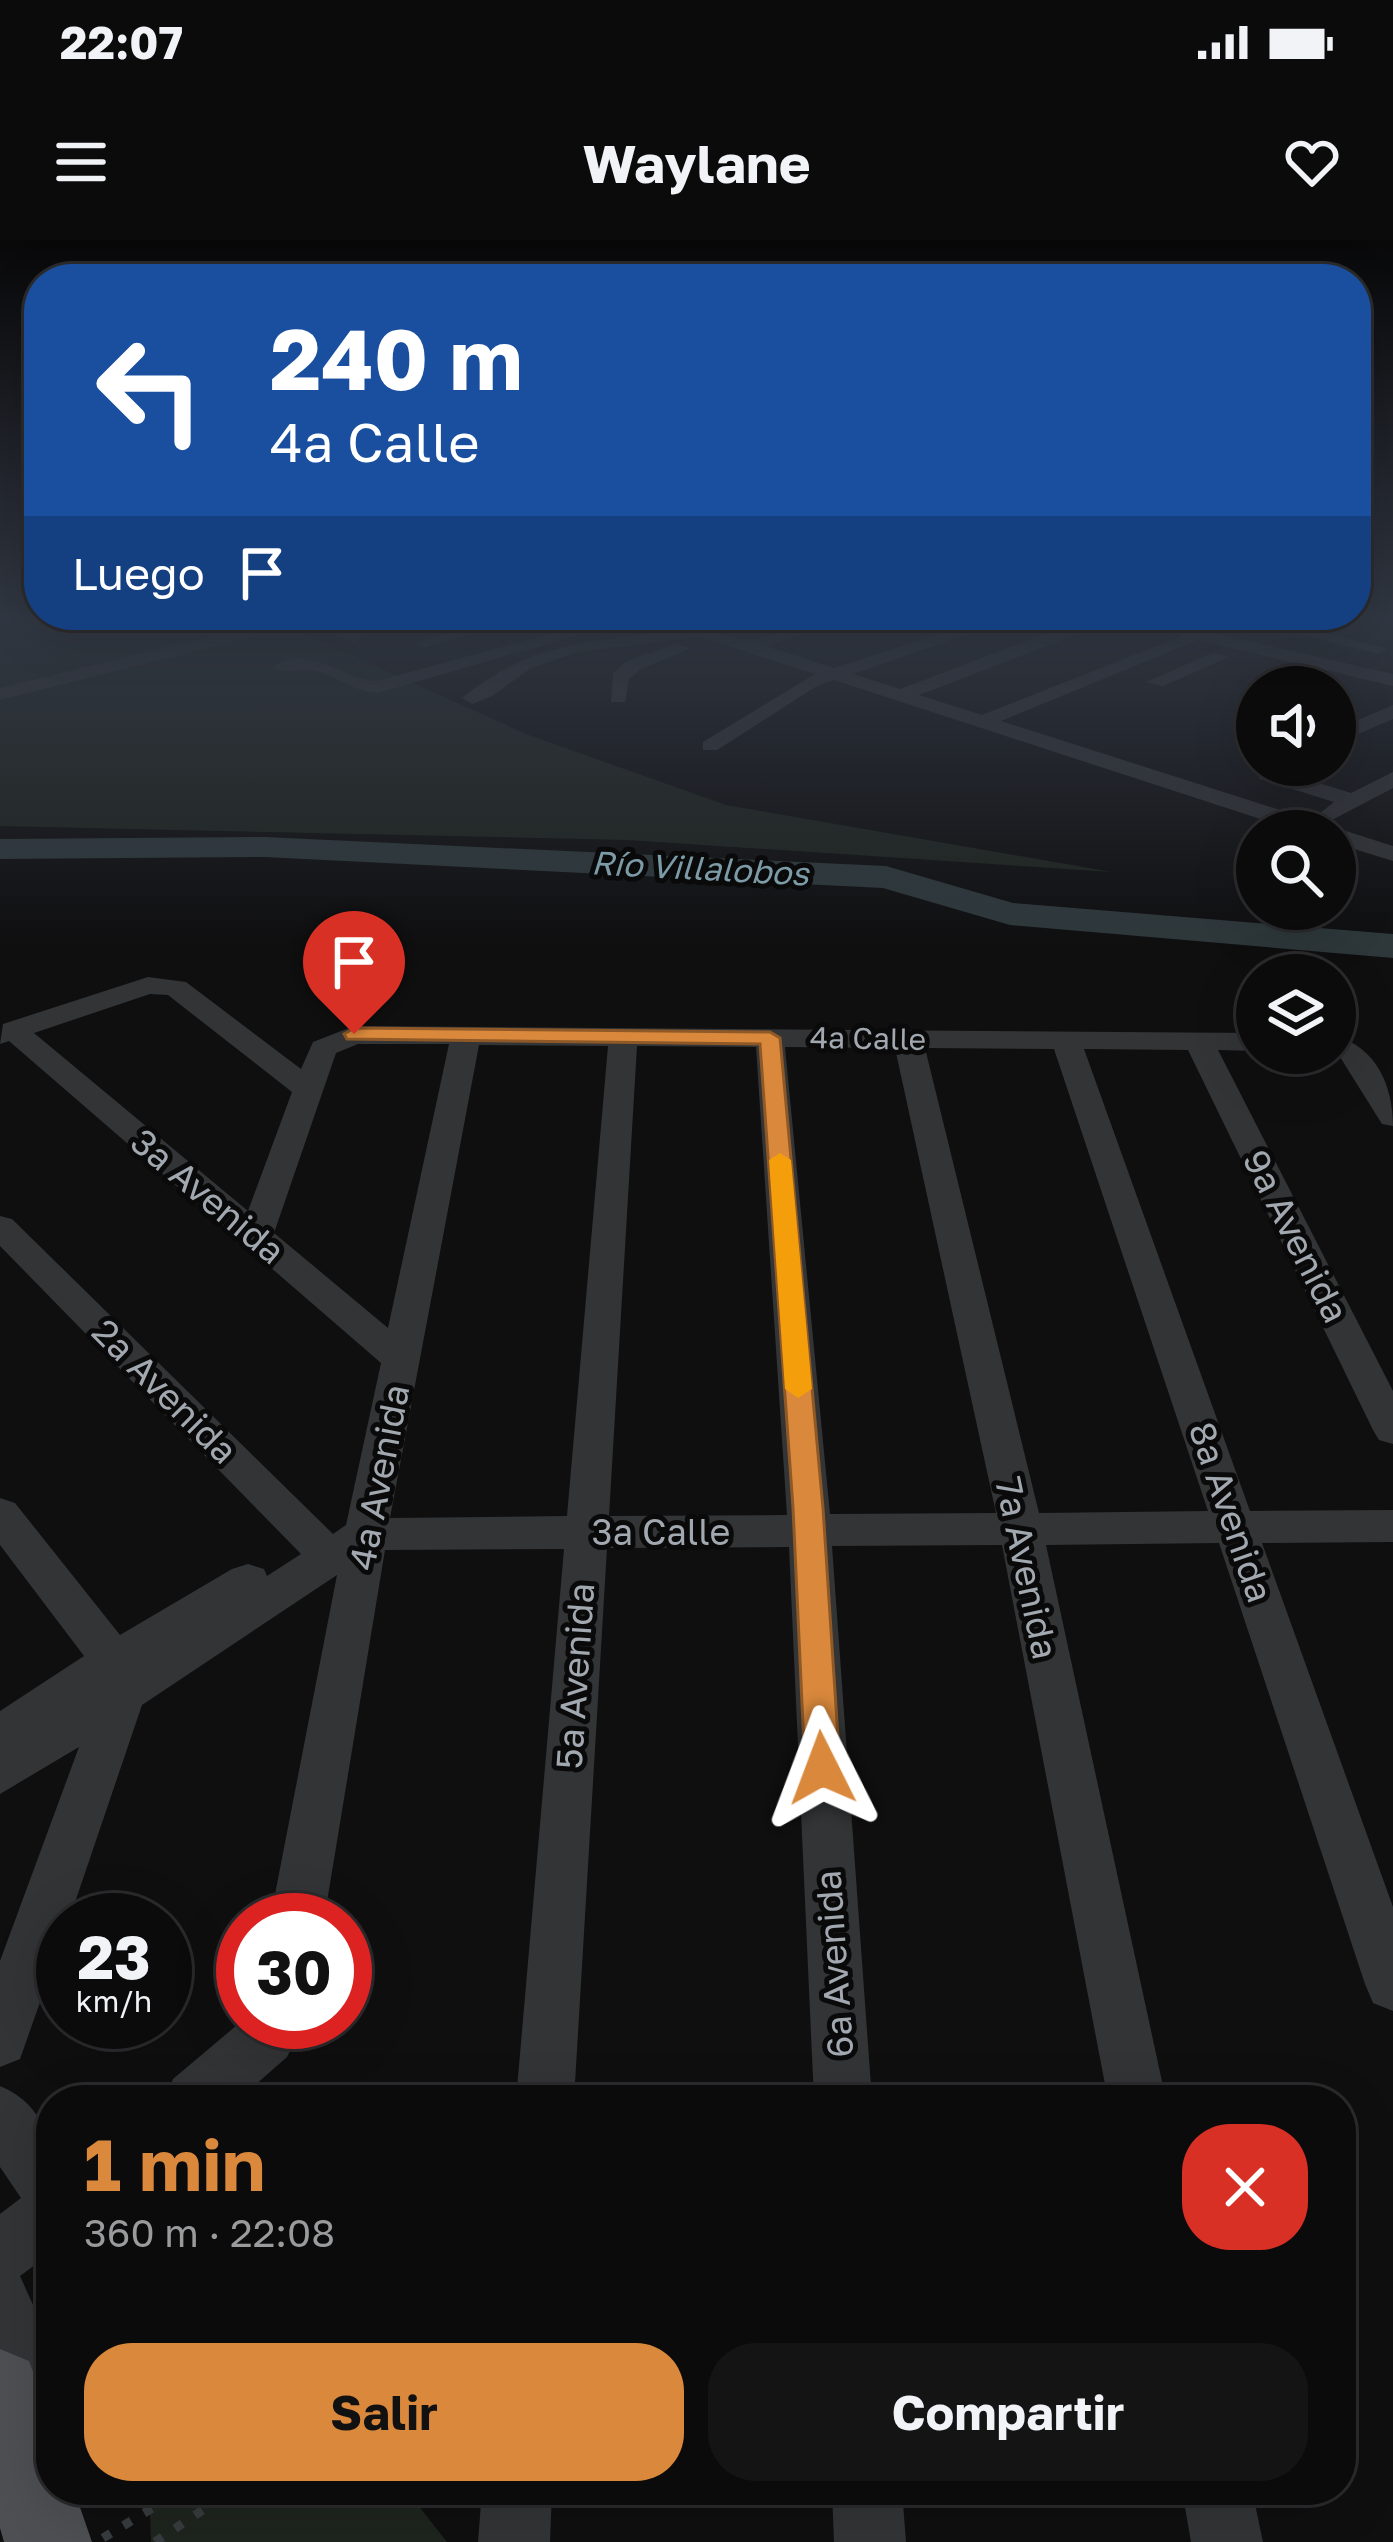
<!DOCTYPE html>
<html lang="es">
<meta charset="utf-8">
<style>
:root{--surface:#0b0b0c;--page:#141415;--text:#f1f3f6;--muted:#9a9b9d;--line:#2b2b2d;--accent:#da893c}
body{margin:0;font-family:"Golos Text",sans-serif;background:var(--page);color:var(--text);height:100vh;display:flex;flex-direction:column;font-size:45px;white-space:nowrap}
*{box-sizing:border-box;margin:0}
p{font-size:39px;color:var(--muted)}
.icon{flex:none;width:66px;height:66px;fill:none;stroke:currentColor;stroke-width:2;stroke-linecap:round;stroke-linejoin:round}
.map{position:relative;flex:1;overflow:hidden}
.side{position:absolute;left:36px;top:1845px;width:1320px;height:420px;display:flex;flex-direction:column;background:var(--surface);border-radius:48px;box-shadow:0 12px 48px #0002,0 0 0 3px var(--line)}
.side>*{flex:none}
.top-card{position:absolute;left:24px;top:24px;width:1347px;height:366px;border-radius:48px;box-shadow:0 12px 48px #0002,0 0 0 3px var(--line);background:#1a4fa0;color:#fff;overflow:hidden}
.controls{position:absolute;left:1236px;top:426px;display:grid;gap:24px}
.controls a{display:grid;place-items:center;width:120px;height:120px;border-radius:50%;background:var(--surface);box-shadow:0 12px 48px #0002,0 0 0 3px var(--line);font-size:60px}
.speed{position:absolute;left:36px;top:1653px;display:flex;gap:24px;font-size:60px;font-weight:700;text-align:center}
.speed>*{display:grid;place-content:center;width:156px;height:156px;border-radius:50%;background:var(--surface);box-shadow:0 12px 48px #0002,0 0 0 3px var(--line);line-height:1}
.speed small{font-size:30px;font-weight:400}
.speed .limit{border:18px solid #d22;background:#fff;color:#111}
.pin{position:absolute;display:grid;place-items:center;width:102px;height:102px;color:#fff;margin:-123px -51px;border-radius:50% 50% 50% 0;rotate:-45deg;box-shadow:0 0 12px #0007}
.pin .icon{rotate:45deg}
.me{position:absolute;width:132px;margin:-66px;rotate:357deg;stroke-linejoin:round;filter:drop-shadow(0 0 9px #0008)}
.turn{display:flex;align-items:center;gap:42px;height:252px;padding:0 48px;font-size:54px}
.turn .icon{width:156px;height:156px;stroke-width:2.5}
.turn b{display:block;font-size:84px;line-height:102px}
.then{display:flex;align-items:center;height:114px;padding:0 48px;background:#0003;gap:24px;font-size:45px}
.round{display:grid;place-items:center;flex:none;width:126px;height:126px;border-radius:48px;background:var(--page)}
.summary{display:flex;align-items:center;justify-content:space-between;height:204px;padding:0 48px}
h1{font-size:72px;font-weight:700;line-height:90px;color:var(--accent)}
.cta{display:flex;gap:24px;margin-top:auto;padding:24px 48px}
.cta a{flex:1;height:138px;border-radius:48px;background:var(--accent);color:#111;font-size:48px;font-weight:700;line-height:138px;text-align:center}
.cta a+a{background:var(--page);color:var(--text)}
.status{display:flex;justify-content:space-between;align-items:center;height:84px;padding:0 60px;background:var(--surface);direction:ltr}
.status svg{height:33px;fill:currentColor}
header{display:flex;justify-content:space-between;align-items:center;height:156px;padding:0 48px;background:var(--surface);font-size:54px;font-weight:700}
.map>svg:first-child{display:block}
.green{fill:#1e241e}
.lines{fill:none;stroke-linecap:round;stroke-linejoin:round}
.river{fill:#2e383b;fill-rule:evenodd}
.path{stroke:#383b3d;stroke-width:9;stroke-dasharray:9 15;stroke-linecap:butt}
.minor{fill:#323436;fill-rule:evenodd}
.major{fill:#4d4f53;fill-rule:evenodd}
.route{fill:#da893c;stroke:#8e5927;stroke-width:3}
.slow{fill:#f59e0b}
.labels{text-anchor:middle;stroke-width:10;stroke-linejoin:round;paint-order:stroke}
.far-street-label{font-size:30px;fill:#a2a8af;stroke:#0a0a0b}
.far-water-label{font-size:33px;font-style:italic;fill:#7c9ba7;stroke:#0a0a0b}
.street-label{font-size:36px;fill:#a2a8af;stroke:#0a0a0b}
</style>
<div class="status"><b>22:07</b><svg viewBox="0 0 49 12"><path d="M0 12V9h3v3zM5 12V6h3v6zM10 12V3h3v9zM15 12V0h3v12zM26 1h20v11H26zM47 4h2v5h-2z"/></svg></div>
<header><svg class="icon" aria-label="menu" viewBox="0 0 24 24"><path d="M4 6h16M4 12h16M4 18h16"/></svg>Waylane<svg class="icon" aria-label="heart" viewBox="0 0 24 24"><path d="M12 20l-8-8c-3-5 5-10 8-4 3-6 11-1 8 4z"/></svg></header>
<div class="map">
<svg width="1393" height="2302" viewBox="0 0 1393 2302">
<rect width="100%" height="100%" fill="#0f0f10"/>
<g class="green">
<polygon points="0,380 273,380 526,494 726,565 1112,632 628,600 0,586"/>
<polygon points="149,2250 406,2250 447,2302 151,2302"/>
</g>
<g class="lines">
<polygon class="river" points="265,597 886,626 1013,663 1393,694 1393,718 1010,685 883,648 265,617 0,619 0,599"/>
<g class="path">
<polyline points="103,2298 182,2250"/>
<polyline points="155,2302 219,2259 217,2250"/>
</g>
<g class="minor">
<polygon points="122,380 214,380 237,386 228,391 131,385"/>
<polygon points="277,380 325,380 363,397 354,402 304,384 0,460 0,448"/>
<polygon points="492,380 521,380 423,408 414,403"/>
<path d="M601,380h28l-251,73c-26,-1 -43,-19 -67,-23 -15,-2 -26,5 -38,-3 37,-25 68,13 104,14z"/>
<path d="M657,380c32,-1 69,22 95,19 33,-5 60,-19 95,-19l-81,26 68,22 149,-48h26l-156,54 47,15 171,-65h12v8l-164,63 63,20 198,-78 -3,-17h18l1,9 197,45v12l-195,-46 -197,81 392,125v15l-58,-18v-12h-38l-463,-151 -17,6 -100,64h-14v-8l112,-68 -116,-37 -122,15 -46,16 -39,28 -20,8 -10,-6c72,-58 130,-56 217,-68z"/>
<polygon points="1243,380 1274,380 1388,409 1379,414"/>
<polygon points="676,404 691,408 641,429 629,439 625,462 611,462 613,433 627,421"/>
<polygon points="1213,413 1229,417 1163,446 1146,442"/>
<polygon points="1393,465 1393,479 1335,504 1335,490"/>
<polygon points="1268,525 1294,525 1286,533 1351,553 1393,532 1393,548 1330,581 1319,574 1334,562 1260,539 1257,534"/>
<path d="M148,737l38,5 115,87 12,-27 41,-16 903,7v18l-39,-1 175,341v53l-14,-4 -6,-10 -185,-380 -104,-1 166,462 143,-1v32l-131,1 131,364v104l-20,-8 -8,-19 -146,-441 -173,2 120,555h-58l-106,-555 -170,1 40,554h-58l-25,-553 -182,1 -33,552h-58l48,-551 -179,1 -61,370h-54l67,-345 -195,130 -73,215h-6v17l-43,122 -20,8v-106l79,-214 -79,47v-83l84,-55 -84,-111v-47l15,5 105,132 112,-66 16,-5 16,5 3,7 34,-22 -301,-308v-30l12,3 321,315 13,-9 35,-162 -372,-322 -9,3 3,-20zM150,754l18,1 124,97 -44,119 -214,-178zM358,804h91l-61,284 -114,-95 62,-180zM479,805l129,1 -41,470 -177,2zM637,806l119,1 31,468 -178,1zM785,807l110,1 101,465 -166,1zM925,808l129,1 154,462 -169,2z"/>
<path d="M1335,796c42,11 58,51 58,90l-11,-2 -42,-67 -11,-4h6z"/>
<polygon points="243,1780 304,1782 287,1817 238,1860 165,1860 173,1839"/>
<path d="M0,1846c69,29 51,105 51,167l-31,23 31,69v90l-17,7 -24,-10 -10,-26v-192l21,-16 -21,-31z"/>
<polygon points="482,2250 552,2250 550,2302 478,2302"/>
<polygon points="832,2250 902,2250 906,2302 834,2302"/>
<polygon points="1182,2250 1252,2250 1263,2302 1191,2302"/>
</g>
<polygon class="major" points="0,2109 29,2121 51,2180 51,2250 74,2250 92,2302 4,2302 0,2288"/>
</g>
<linearGradient id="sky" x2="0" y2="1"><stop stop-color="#080809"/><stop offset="0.54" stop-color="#313742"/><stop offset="1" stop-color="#313742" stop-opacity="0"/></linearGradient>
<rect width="1393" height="702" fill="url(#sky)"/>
<polygon class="route" points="354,788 770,792 780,798 823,1268 840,1528 835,1539 822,1543 810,1539 805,1528 793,1268 760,804 347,799 344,794"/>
<polygon class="slow" points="780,913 791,920 812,1149 798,1158 785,1149 769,920"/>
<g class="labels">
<g class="far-street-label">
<text transform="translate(868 799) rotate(1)" y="10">4a Calle</text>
</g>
<g class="far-water-label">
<text transform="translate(700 628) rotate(3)" y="12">Río Villalobos</text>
</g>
<g class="street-label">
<text transform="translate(208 956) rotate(40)" y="13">3a Avenida</text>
<text transform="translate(1296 996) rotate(63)" y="13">9a Avenida</text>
<text transform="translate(165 1151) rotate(45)" y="13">2a Avenida</text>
<text transform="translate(379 1237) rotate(-79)" y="13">4a Avenida</text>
<text transform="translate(1231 1272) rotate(71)" y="13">8a Avenida</text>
<text x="661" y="1305">3a Calle</text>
<text transform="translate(1027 1328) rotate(78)" y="13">7a Avenida</text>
<text transform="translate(575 1436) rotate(-86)" y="13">5a Avenida</text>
<text transform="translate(834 1724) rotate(-94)" y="13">6a Avenida</text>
</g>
</g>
</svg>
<div class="controls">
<a><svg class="icon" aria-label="sound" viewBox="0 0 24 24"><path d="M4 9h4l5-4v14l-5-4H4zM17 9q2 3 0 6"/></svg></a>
<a><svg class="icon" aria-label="search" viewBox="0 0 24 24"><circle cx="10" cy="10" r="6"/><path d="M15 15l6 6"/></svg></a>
<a><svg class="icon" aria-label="layers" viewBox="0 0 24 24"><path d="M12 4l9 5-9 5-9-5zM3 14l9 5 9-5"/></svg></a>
</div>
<div class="speed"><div>23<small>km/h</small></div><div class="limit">30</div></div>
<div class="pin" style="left:354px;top:794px;background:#d93025"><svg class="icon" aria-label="arrive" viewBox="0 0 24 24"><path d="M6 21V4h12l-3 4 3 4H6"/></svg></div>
<svg class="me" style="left:822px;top:1528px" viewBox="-20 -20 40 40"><path d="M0-17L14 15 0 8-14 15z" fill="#da893c" stroke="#fff" stroke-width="4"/></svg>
<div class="top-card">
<div class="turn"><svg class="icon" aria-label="left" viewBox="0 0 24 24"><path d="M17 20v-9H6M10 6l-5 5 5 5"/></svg><div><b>240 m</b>4a Calle</div></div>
<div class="then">Luego<svg class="icon" aria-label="arrive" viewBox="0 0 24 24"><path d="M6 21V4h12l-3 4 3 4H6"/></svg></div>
</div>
<section class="side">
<div class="summary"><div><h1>1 min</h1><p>360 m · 22:08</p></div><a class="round" style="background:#d93025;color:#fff"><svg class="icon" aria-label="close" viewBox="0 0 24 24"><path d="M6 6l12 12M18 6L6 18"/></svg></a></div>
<div class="cta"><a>Salir</a><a>Compartir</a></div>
</section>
</div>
